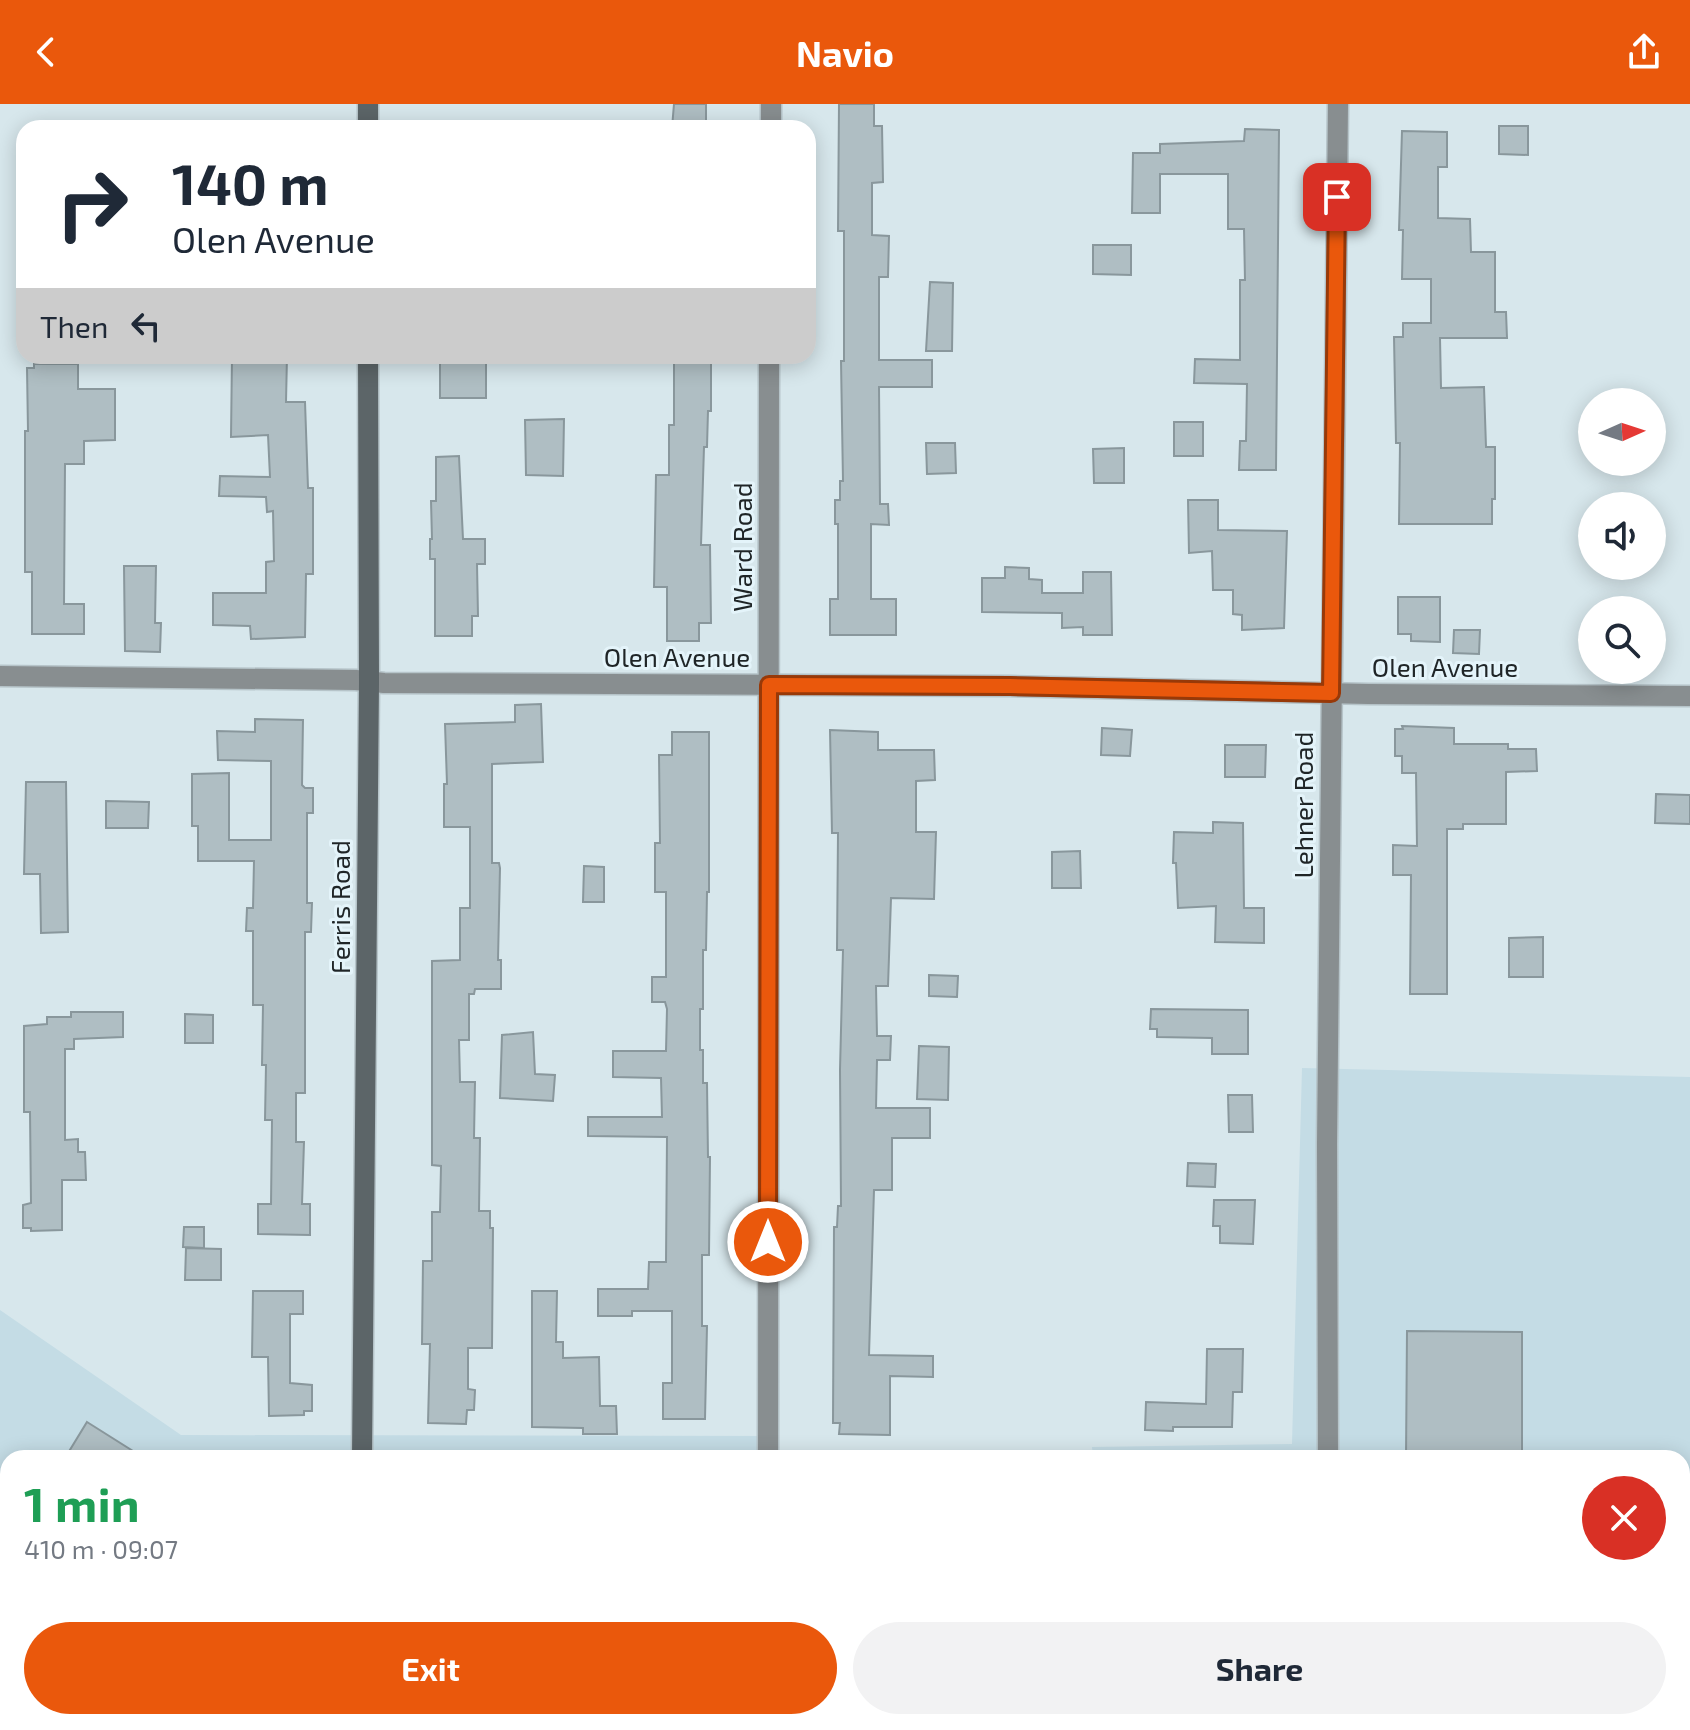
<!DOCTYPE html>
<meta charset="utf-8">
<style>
:root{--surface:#fff;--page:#f2f2f3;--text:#1f2937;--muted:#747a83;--accent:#ea580c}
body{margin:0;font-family:"Exo 2",sans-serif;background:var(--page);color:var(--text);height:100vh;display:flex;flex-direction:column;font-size:30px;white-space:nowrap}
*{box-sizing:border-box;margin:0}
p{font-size:26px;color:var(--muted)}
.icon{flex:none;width:44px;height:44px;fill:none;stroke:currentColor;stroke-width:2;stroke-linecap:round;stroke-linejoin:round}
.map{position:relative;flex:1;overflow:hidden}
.side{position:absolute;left:0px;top:1346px;width:1690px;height:280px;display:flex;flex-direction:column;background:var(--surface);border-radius:24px 24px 0 0;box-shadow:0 4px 20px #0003}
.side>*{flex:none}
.banner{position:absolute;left:16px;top:16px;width:800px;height:244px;border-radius:24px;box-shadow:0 4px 20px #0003;background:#fff;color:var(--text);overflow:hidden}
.needle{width:52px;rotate:87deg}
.buttons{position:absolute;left:1578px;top:284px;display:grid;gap:16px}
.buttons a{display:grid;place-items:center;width:88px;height:88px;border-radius:50%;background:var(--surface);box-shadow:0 4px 20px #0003;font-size:40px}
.pin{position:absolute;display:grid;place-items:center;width:68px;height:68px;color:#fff;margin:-34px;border-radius:16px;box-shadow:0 4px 12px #0006}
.me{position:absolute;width:88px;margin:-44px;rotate:0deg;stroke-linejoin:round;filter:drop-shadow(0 0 6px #0008)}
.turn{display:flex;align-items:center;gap:28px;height:168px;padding:0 24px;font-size:36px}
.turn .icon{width:104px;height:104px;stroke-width:2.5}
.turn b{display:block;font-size:56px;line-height:68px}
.then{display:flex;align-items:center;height:76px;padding:0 24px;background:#0003;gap:16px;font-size:30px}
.round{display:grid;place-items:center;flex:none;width:84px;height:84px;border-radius:42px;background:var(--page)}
.head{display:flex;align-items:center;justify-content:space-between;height:136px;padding:0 24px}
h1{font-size:48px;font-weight:700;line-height:60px;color:#1e9e55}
.action{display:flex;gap:16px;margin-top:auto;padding:16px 24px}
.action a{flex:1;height:92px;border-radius:48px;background:var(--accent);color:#fff;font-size:32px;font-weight:700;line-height:92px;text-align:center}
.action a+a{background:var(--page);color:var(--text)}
header{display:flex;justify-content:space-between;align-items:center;height:104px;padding:0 24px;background:var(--accent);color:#fff;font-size:36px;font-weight:700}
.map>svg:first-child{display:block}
.built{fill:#c4dce5}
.building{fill:#afbec3;stroke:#89979c;stroke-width:2}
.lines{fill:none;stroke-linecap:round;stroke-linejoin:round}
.street-casing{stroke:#b6c4c9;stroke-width:23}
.secondary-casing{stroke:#b6c4c9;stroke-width:23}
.primary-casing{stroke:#b6c4c9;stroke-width:23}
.street{stroke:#888e90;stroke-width:20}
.secondary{stroke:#5c6568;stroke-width:20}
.primary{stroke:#3e494d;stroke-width:20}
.route-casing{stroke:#983908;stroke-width:20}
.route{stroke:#ea580c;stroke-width:14}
.labels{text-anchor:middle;stroke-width:6;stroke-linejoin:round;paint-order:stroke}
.street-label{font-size:26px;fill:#1f2527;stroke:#e4f4fa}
</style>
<header><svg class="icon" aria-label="back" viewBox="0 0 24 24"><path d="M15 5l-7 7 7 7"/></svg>Navio<svg class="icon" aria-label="share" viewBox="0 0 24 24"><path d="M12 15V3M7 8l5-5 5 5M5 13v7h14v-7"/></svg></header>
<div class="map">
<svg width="1690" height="1626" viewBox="0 0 1690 1626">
<rect width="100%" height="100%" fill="#d7e7ec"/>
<g class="built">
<polygon points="1302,964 1690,973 1690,1626 1098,1626 1098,1618 1682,1618 1682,1354 1093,1354 1092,1343 1292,1340"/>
<polygon points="0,1206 181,1331 772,1332 772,1354 8,1354 8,1618 941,1618 941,1626 0,1626"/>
</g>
<g class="building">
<polygon points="674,0 706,0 706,24 672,24"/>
<polygon points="839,0 874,0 874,22 882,22 883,78 872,79 872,131 889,132 888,173 879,173 879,256 932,256 932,283 879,283 880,400 888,400 889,421 871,420 871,495 896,495 896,531 830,531 830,495 838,495 838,420 835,420 835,396 840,396 840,377 843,377 841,257 844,257 844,127 838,127"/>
<polygon points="1499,22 1528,22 1528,51 1499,50"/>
<polygon points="1245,25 1279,26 1276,366 1239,366 1240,337 1246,337 1247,280 1194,279 1195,255 1240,256 1240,176 1245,176 1244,125 1228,125 1228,70 1160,70 1160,109 1132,109 1133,49 1160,49 1160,40 1244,37"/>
<polygon points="1402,27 1447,28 1447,63 1438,63 1438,114 1470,115 1471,148 1495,148 1495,208 1506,208 1507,234 1440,234 1441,284 1484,283 1486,343 1495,343 1495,395 1492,395 1492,420 1399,420 1400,339 1396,339 1394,233 1403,233 1403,219 1431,219 1431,175 1402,175 1403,126 1399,126"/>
<polygon points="1093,141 1131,141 1131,171 1093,170"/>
<polygon points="930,178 953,179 952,247 926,247"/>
<polygon points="232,252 287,252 286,298 305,298 308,384 313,384 313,470 306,470 305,533 251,535 250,522 213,521 213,489 266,489 266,458 274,457 273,407 267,408 266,393 219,392 220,372 270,373 268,331 231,333"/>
<polygon points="486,255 486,294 440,294 440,256"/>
<polygon points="674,259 711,259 711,307 708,307 707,343 704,343 701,441 710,441 711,519 699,519 699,537 667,537 667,483 654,483 656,371 669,371 669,321 674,321"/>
<polygon points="34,260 78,260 78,285 115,285 115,336 84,337 84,360 65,360 64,500 84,500 84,530 32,530 32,468 25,468 25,327 28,327 27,264 34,264"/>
<polygon points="564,315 563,372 526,371 525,316"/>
<rect x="1174" y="318" width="29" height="34"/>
<polygon points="926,339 955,339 956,369 927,370"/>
<polygon points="1124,344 1124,379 1094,379 1093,345"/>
<polygon points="459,352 463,435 485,435 485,460 477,460 478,512 472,512 472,532 435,532 435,455 430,455 430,435 432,435 431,397 436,397 436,353"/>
<polygon points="1188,396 1218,396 1218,426 1287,427 1284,524 1242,526 1242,511 1233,510 1233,486 1213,486 1212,447 1189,449"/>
<polygon points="124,462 156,462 155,519 161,519 160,548 125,547"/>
<polygon points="1005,463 1029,464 1029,475 1042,476 1042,489 1083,489 1083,468 1111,468 1112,531 1083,531 1083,523 1062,524 1062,509 982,508 982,474 1005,474"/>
<polygon points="1398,493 1440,493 1440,538 1411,537 1411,530 1398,530"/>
<polygon points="1454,526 1480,526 1479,550 1453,549"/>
<polygon points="541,600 543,658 492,660 492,759 499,759 500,764 498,856 501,856 501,885 475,885 474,890 469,890 469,936 459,936 460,978 475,978 474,1034 480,1034 479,1107 490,1107 490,1124 493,1124 492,1244 468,1244 468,1285 475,1286 474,1306 467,1306 466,1320 428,1319 430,1240 422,1240 423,1157 432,1157 432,1108 440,1108 441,1062 432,1061 432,857 460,856 460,804 470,804 470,723 444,723 444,680 447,680 445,620 515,618 515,601"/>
<polygon points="255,615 303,616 302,681 305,684 313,684 313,709 307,709 307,799 312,799 311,828 305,828 305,989 296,989 296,1038 304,1038 302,1100 310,1100 310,1131 258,1130 258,1100 271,1100 272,1016 265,1016 266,961 262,961 263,901 253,901 253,827 246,827 247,804 253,804 254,757 198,757 198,722 192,722 192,670 229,669 229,736 271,736 271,657 218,656 217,627 255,628"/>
<polygon points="1402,622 1454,624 1454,640 1508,640 1508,645 1536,645 1537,667 1506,668 1506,720 1463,720 1463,725 1447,725 1447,890 1410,890 1411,771 1393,771 1393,741 1417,742 1416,669 1402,669 1402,652 1395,652 1395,625 1403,625"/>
<polygon points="1102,624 1132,626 1130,652 1101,651"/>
<polygon points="830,626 878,628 878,646 934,646 935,676 916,677 916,728 936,728 934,795 891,794 888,882 876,882 877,932 891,932 890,956 877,956 876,1004 930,1004 930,1034 892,1034 892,1086 874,1086 869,1251 933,1252 933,1273 890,1272 890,1331 839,1330 840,1319 833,1319 834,1123 837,1123 838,1102 841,1102 840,966 843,846 837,846 838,729 832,729"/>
<polygon points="672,628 709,628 709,788 707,788 706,846 703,846 703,905 700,905 700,946 703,946 703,979 707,979 708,1053 710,1053 709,1151 702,1151 702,1222 707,1222 705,1315 663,1315 663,1279 672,1279 672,1207 632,1207 632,1212 598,1212 598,1185 648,1185 649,1158 666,1158 667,1033 588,1032 588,1013 662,1013 661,974 613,973 613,947 666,947 667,905 665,898 652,898 652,873 666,873 666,788 655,788 655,739 660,739 659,651 672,651"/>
<polygon points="1225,641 1266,641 1265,673 1225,673"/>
<polygon points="26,678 66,678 68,828 41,829 40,770 24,770"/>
<polygon points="1656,690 1690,691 1690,720 1655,719"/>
<polygon points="106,697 149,698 148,724 106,724"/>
<polygon points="1213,718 1243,719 1244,804 1264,804 1264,839 1215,838 1216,802 1178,804 1176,759 1173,759 1174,728 1213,729"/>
<polygon points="1080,747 1081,784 1052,784 1052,748"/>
<polygon points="584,762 604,763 604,798 583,798"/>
<polygon points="1543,833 1543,873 1509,873 1509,834"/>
<polygon points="929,871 958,872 957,893 929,892"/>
<polygon points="1151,905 1248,906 1248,950 1212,950 1212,934 1157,933 1157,925 1150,925"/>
<polygon points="71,908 123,908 123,933 74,935 74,945 65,945 65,1036 78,1035 78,1048 85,1048 86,1076 62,1076 62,1126 31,1127 31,1124 23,1124 23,1101 31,1099 30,1008 24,1008 24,922 47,920 47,913 71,913"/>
<polygon points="185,910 213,911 213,939 185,939"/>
<polygon points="533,928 535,970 555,971 553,997 500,994 502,931"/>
<polygon points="919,942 949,943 948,996 917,995"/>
<polygon points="1228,991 1252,991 1253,1028 1229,1028"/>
<polygon points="1188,1059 1216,1060 1215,1083 1187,1082"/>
<polygon points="1214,1096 1255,1096 1253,1140 1220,1139 1220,1122 1213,1122"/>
<polygon points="184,1123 204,1123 204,1144 183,1143"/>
<polygon points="186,1144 221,1145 221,1176 185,1176"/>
<polygon points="253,1187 303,1187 303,1210 290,1210 290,1279 312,1281 312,1307 304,1307 304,1311 269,1312 268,1253 252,1253"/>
<polygon points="532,1187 557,1187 556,1238 563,1238 563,1254 599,1253 600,1302 616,1302 617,1330 583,1330 583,1324 532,1323"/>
<polygon points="1407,1227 1522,1228 1522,1354 1406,1354"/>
<polygon points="1207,1245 1243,1245 1242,1288 1233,1288 1232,1323 1173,1323 1173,1327 1145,1326 1146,1298 1206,1300"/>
<polygon points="87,1318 144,1354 65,1354"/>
</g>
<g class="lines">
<defs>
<g id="street">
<polyline points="771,24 771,0"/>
<polyline points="0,572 356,576 384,579 1010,582 1368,590 1690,592"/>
<polyline points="768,1354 769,252"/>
<polyline points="1328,1354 1327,1040 1338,0"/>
<polyline points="1326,1626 1326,1618"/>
</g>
<g id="secondary">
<polyline points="368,0 368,24"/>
<polyline points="362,1354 369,578 368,252"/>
</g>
<g id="primary">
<polyline points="0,1499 8,1504"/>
<polyline points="296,1618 594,1626"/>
<polyline points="648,1626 850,1626"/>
</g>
</defs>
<use href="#street" class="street-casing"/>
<use href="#secondary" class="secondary-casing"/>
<use href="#primary" class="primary-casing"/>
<use href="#street" class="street"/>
<use href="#secondary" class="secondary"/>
<use href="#primary" class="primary"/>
</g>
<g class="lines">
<defs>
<polyline id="route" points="768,1138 769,581 1010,582 1331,589 1337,93"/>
</defs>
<use href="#route" class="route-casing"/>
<use href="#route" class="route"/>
</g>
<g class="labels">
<g class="street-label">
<text transform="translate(743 443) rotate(-90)" y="9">Ward Road</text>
<text x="677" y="563">Olen Avenue</text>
<text x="1445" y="573">Olen Avenue</text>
<text transform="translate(1304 701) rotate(-90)" y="9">Lehner Road</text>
<text transform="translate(341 803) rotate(-90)" y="9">Ferris Road</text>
</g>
</g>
</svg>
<div class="buttons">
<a><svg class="needle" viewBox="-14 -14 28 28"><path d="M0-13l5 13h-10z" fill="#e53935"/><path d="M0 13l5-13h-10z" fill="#747a83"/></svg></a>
<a><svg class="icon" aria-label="sound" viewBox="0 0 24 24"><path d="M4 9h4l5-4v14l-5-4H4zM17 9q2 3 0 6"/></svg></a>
<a><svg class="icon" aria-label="search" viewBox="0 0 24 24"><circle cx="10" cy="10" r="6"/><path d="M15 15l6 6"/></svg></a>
</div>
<div class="pin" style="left:1337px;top:93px;background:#d93025"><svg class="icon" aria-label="arrive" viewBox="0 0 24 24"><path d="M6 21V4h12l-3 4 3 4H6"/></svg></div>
<svg class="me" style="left:768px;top:1138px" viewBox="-20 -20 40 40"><circle r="17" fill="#ea580c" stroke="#fff" stroke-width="3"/><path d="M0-11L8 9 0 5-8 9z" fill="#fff"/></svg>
<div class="banner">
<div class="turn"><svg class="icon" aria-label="right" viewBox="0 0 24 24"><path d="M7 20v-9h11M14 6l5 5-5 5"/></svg><div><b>140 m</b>Olen Avenue</div></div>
<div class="then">Then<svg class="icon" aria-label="left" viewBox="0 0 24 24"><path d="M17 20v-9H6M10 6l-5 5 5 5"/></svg></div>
</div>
<section class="side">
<div class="head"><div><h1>1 min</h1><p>410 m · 09:07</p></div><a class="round" style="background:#d93025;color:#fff"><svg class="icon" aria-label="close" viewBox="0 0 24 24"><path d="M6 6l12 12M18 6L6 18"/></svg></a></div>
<div class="action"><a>Exit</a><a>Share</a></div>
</section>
</div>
